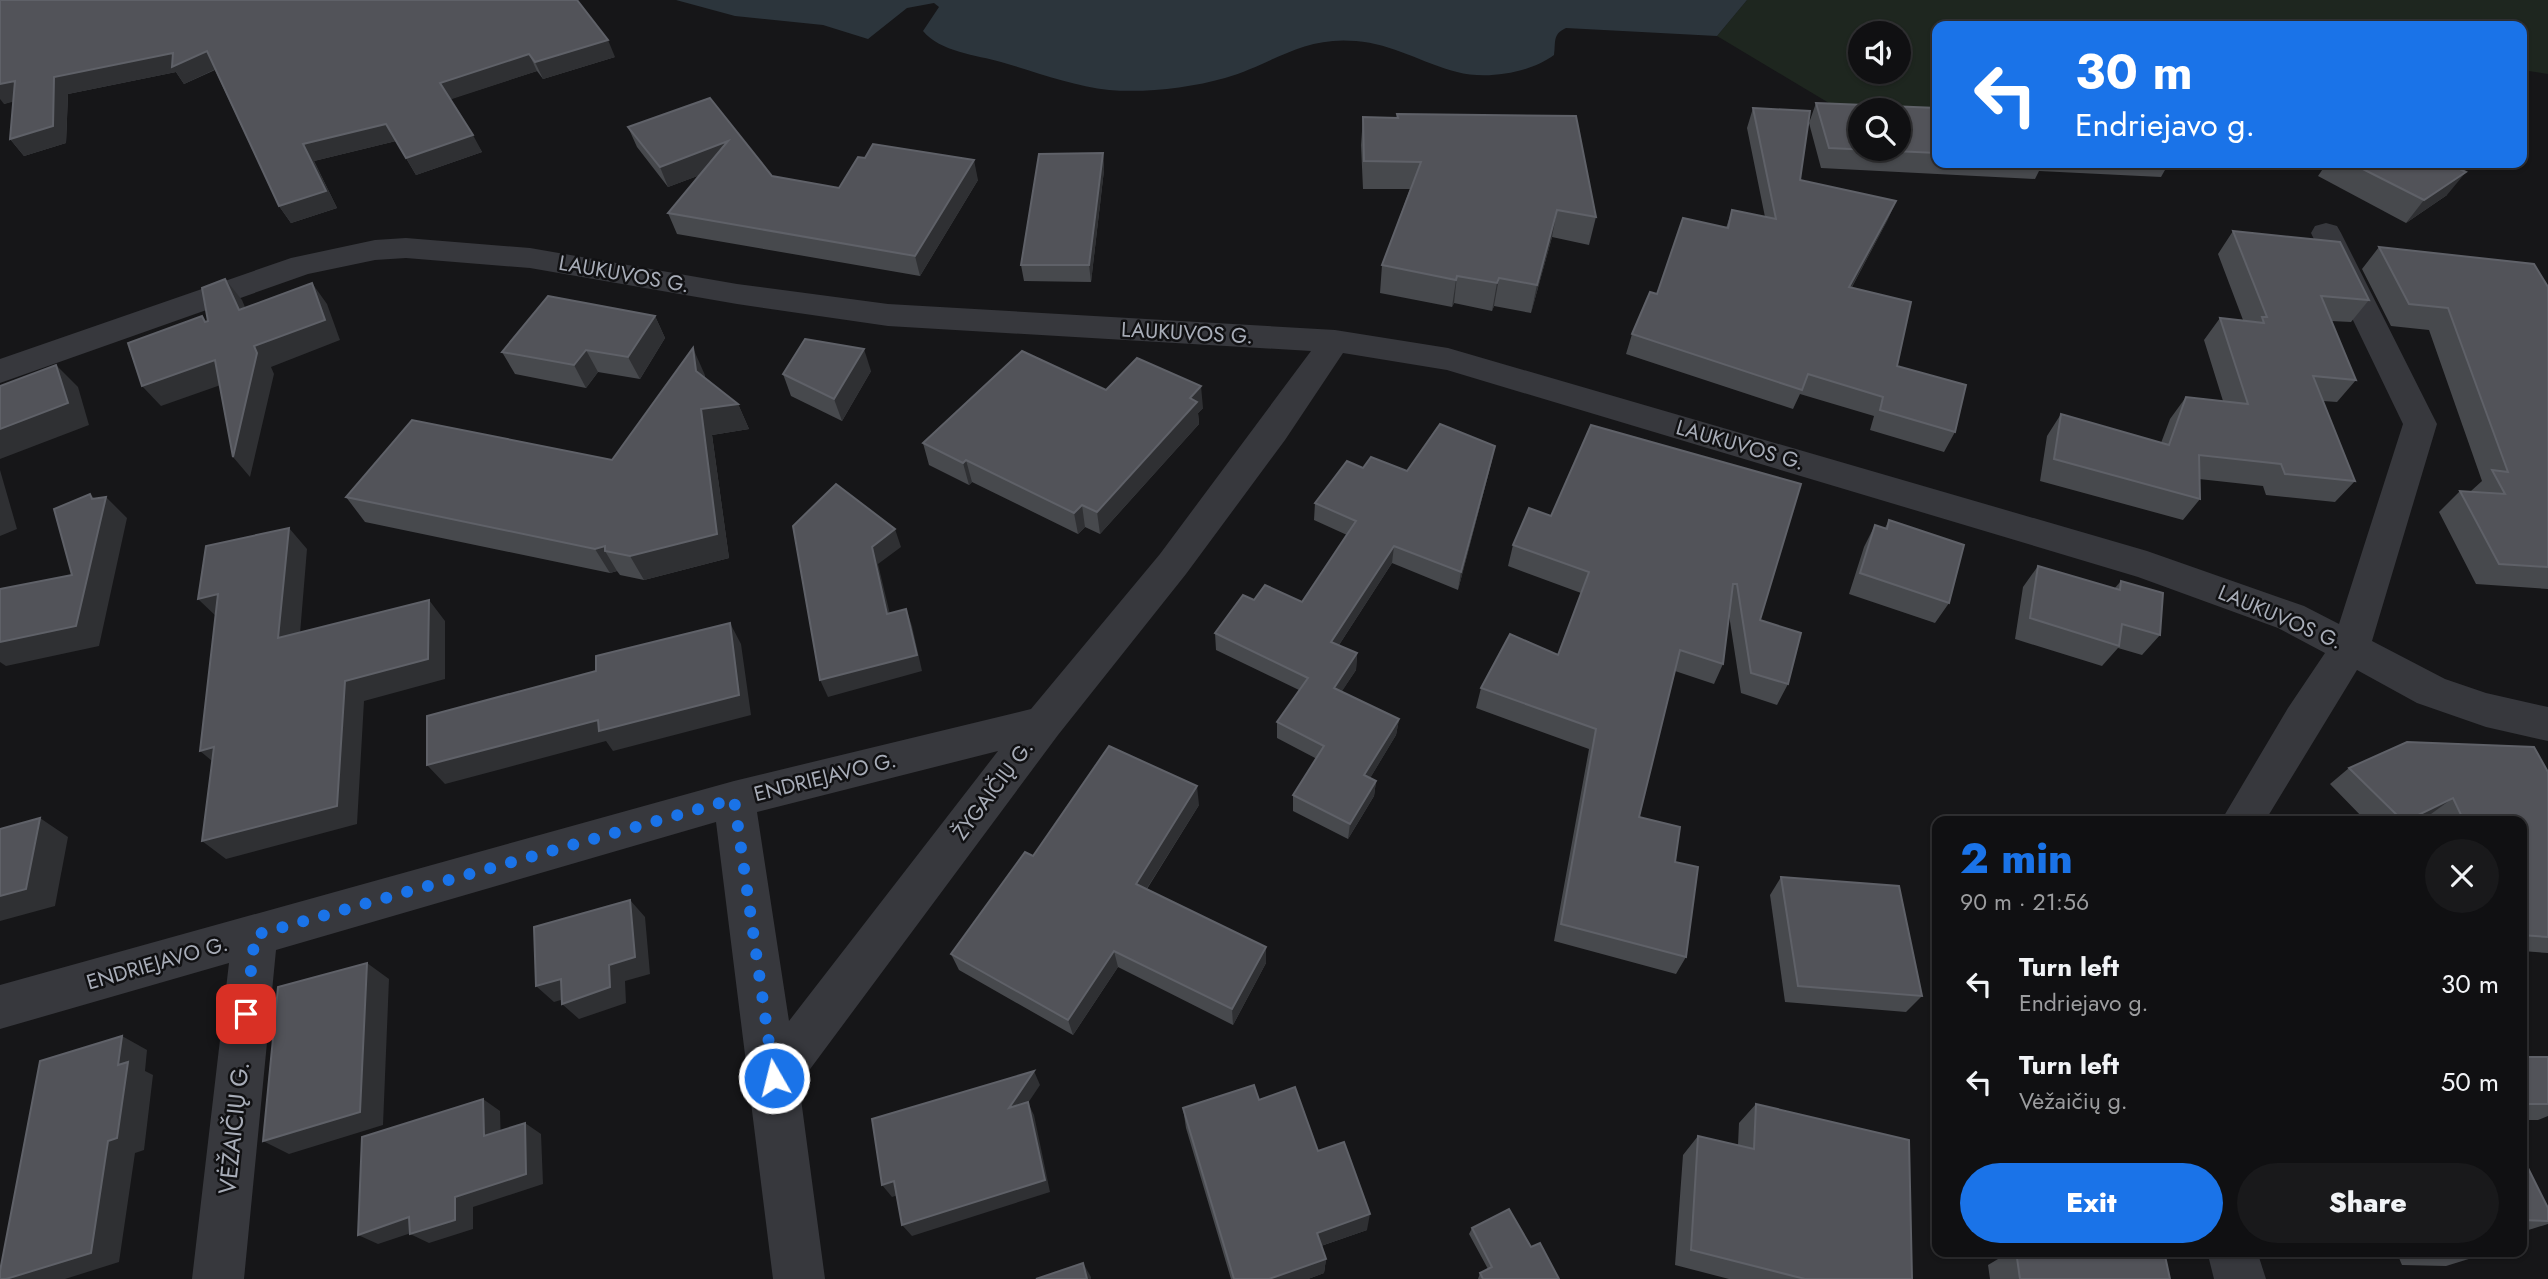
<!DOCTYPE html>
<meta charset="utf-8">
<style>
:root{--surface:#101012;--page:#19191b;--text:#f1f3f6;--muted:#9c9d9f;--line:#303032;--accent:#1a73e8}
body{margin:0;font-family:Jost,sans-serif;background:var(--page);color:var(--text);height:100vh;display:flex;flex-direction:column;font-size:26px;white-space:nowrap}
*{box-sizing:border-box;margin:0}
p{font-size:23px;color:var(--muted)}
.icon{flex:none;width:38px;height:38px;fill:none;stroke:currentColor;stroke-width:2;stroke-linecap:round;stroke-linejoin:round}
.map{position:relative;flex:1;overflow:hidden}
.side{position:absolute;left:1932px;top:816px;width:595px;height:441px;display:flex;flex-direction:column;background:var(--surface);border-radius:14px;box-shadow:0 2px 5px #0004,0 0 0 2px var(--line)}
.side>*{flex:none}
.hud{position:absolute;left:1932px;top:21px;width:595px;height:147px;border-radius:14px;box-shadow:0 2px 5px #0004,0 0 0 2px var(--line);background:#1a73e8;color:#fff;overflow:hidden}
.tools{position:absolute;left:1848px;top:21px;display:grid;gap:14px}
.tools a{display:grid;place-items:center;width:63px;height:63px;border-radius:50%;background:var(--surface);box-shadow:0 2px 5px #0004,0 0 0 2px var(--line);font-size:35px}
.pin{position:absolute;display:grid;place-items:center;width:60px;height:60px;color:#fff;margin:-30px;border-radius:14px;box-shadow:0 4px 10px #0006}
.me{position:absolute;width:77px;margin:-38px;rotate:352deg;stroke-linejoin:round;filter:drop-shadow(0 0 5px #0008)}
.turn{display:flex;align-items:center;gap:24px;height:147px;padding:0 28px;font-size:32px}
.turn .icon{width:91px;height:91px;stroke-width:2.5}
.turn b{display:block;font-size:49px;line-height:60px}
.round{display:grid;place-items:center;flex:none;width:74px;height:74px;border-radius:37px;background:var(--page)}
.headline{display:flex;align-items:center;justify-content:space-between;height:119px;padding:0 28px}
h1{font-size:42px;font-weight:800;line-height:52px;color:var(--accent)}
.primary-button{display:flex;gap:14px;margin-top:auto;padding:14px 28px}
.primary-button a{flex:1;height:80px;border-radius:42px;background:var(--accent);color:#fff;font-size:28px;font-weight:800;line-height:80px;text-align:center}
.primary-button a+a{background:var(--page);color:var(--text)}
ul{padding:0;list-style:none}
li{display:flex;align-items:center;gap:21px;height:98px;padding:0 28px}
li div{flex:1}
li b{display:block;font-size:26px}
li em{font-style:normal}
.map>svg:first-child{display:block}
.green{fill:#1e261f;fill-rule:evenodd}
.water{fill:#2c353c}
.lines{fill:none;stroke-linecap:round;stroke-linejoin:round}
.minor{fill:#37383d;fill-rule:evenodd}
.wall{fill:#47494d}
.shaded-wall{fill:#2f3033}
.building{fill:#525359;stroke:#5f6168;stroke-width:2;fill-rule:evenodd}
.route{stroke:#1a73e8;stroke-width:12;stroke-dasharray:0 21.6}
.labels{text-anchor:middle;stroke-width:5;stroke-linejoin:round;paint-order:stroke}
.street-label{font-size:21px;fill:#a8adb8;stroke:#111113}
.near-street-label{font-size:24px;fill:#a8adb8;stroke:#111113}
</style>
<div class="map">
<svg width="2548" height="1279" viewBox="0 0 2548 1279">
<rect width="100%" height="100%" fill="#161618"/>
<path class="green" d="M1747,0h801v74l-26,-4v-44h-585v84l-93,2 -127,-76zM1860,33h39v39h-39z"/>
<path class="water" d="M676,0h1071l-30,36 -151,-8c-14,6 -10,15 -12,27 -24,18 -68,25 -97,17 -35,-9 -64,-28 -101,-31 -54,-5 -83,23 -131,37 -35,10 -80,15 -116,12 -36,-4 -73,-18 -108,-28 -24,-7 -61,-10 -78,-31l16,-24 -5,-4 -27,5 -39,31 -45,-14 -88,-9z"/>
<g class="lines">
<g class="minor">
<path d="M2326,223l11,3 4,7 96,191 -65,217 73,38 41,14 62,14v34l-62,-14 -69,-24 -60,-33 -92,151h-44l67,-113 37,-55 -47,-25 -140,-51 -691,-207 -104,-17 -58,87 -99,134 -128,161 -259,349 26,195h-52l-57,-457 -440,128 -32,329h-52l37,-316 -229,66v-44l734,-204 297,-72 129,-155 151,-203 -423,-25 -151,-22 -207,-36 -124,-10 -31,2 -67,14 -308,109v-24l291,-101 84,-18 31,-2 124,10 207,36 151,20 447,26 113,18 699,203 157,55 35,18 64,-200 -92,-191 4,-7zM998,751l-209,270 -32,-209z"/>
<polygon points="2207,1251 2257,1251 2266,1279 2214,1279"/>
</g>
</g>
<g class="wall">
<polygon points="0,0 615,57 543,79 537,71 450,99 482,152 416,175 396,141 314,161 337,208 291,223 279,206 215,70 184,84 176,72 68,94 66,143 24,156 10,139 13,101 4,104"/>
<polygon points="1816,103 1937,108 1937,163 2169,163 2161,177 2039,171 2035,179 1821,168 1809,123"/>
<polygon points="1753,108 1800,180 1896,201 1887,221 1852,287 1897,366 1955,432 1944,452 1870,430 1874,416 1800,394 1793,409 1626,354 1632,334 1657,294 1726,228 1732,210 1765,217 1747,128"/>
<polygon points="1397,114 1596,217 1589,245 1552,237 1531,313 1494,306 1492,311 1454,303 1452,307 1380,293 1382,265 1410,189 1363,189 1361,145 1363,117 1397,118"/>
<polygon points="628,127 772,176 839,188 978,180 920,276 677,234 668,213 700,175 668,187 637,147"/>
<polygon points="1103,153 1104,170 1091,282 1024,281 1021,265"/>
<polygon points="2327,163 2447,163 2447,195 2406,223 2318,176"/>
<polygon points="2233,231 2369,300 2351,322 2331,321 2356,380 2337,402 2323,401 2355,481 2335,502 2266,495 2263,486 2199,479 2200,499 2183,520 2040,481 2047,436 2061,414 2161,443 2170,419 2186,397 2223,401 2204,340 2220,318 2243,320 2218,254"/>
<polygon points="2379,247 2548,287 2548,589 2476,584 2439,512 2460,491 2471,491 2482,481 2429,330 2391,326 2362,269"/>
<polygon points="655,316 665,338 640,379 598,372 586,388 515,374 502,352"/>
<polygon points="871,371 842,421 791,396 783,374"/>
<polygon points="704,373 705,378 738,404 749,429 712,435 729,558 644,580 620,575 617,571 610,573 365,522 346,497 612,460"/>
<polygon points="1106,390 1203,408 1198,413 1199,424 1100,534 1085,527 1078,534 972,482 969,485 929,465 923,443"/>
<polygon points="1495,446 1491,464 1458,590 1392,563 1339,645 1357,653 1356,670 1341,692 1399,719 1396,735 1370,778 1376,781 1374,796 1348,839 1293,811 1293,795 1317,759 1277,738 1277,722 1299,690 1216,650 1215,633 1254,600 1302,602 1347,535 1314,520 1315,503 1363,468 1407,471"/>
<polygon points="1801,484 1760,620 1788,684 1777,705 1741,693 1729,615 1723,664 1714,684 1675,671 1639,817 1675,862 1686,957 1676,974 1554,941 1589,749 1476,708 1481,688 1558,655 1581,593 1508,566 1513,545 1551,516"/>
<polygon points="1889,520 1949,603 1935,623 1849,594 1864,547 1875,525 1885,528"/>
<polygon points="2038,566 2114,589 2121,581 2160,635 2142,655 2118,648 2102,666 2015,639 2023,587"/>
<polygon points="2349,768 2548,772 2548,953 2522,951 2522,821 2434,821 2431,814 2417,821 2366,821 2330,784"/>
<polygon points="1199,805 1147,889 1266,963 1233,1025 1118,967 1073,1035 959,970 951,954 1033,856"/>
<polygon points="1781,877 1922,996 1906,1012 1785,1002 1770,895"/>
<polygon points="2522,1057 2548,1057 2548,1116 2538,1120 2522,1120"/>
<polygon points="1259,1100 1318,1151 1367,1230 1321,1246 1326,1259 1324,1273 1308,1279 1231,1279 1186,1128 1183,1108"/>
<polygon points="1756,1104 1912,1279 1729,1279 1675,1265 1683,1155 1698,1136 1738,1145 1739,1123"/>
<polygon points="2522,1156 2548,1208 2548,1224 2522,1232"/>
<polygon points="1472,1228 1531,1247 1559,1279 1478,1279 1480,1273 1488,1269 1469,1234"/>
<polygon points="1997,1251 2164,1251 2170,1279 1990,1279 1988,1265 1998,1259"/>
<polygon points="2396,1251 2483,1251 2485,1254 2446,1266 2402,1265"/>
</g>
<g class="shaded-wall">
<polygon points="608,40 615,57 543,79 535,62"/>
<polygon points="207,51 218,68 184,84 176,72 68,94 66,143 24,156 10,139 54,77 173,53"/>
<polygon points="529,54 537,71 449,100 440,83"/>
<polygon points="15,81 28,98 4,104 0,99 0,84"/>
<polygon points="386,124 396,141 314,161 337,208 291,223 279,206 303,144"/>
<polygon points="473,135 482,152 416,175 406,158"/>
<polygon points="728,141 735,162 668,187 660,167"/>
<polygon points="1103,153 1104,170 1091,282 1089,265"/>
<polygon points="974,160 978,180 920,276 915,256"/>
<polygon points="2466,172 2447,195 2406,223 2424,200"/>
<polygon points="1896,201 1887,221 1841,307 1849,287"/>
<polygon points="1557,210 1552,237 1531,313 1537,285"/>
<polygon points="1457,276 1454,303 1452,307 1456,280"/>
<polygon points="1499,278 1494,306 1492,311 1497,283"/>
<polygon points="225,279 242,300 255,331 239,310"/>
<polygon points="312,283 327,304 340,340 271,367 274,374 250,477 233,457 254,346"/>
<polygon points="655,316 665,338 640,379 628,357"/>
<polygon points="693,348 704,373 707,396 696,371"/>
<polygon points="864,349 871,371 842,421 834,399"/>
<polygon points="586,350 598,372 586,388 574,365"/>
<polygon points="215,360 232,381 161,406 142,386"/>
<polygon points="56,365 78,387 89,425 0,459 0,429"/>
<polygon points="1201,386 1203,408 1198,413 1199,424 1100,534 1097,512 1190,398"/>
<polygon points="738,404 749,429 712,435 729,558 644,580 630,556 701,409"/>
<polygon points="1495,446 1491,464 1458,590 1461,572"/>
<polygon points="966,460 972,482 969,485 963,463"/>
<polygon points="0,470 17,529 0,536"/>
<polygon points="90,494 103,507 106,497 127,518 99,646 6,666 0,662 0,642 76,626 92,499"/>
<polygon points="1082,505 1085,527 1078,534 1074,513"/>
<polygon points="289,528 307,549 298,658 278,638"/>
<polygon points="895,529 901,547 878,564 894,631 887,614 872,547"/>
<polygon points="605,546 605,551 617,571 610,573 595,549"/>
<polygon points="1394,546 1392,563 1330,659 1331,642"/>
<polygon points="218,594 219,619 198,599"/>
<polygon points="429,600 445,621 445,679 364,701 357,824 226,859 202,841 345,681"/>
<polygon points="906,609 912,626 922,671 828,697 820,680"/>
<polygon points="730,623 741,644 751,715 613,751 606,741 445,784 427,765"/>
<polygon points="1357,653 1356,670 1333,705 1334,688"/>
<polygon points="1399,719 1396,735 1363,790 1364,775"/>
<polygon points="214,747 223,770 200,751"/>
<polygon points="1376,781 1374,796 1348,839 1350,824"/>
<polygon points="1197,786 1199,805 1139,901 1136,884"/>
<polygon points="2453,798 2431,814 2417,821 2406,821"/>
<polygon points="40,818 68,837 55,906 0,921 0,896"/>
<polygon points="630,900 645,917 650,974 625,981 626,1003 579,1019 562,1004 609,965"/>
<polygon points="1266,947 1266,963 1233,1025 1232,1009"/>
<polygon points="1114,951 1118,967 1073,1035 1068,1020"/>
<polygon points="367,963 389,979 383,1125 289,1154 263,1141"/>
<polygon points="561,979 578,995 554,1002 536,986"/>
<polygon points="122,1036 147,1050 145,1071 153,1075 144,1150 135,1153 119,1262 65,1279 6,1279 118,1065"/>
<polygon points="1034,1071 1040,1085 1028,1103 1034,1115 1050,1192 912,1236 902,1225 1009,1108"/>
<polygon points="483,1099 500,1111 501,1147 484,1136"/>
<polygon points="525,1123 541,1134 543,1184 473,1207 473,1229 429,1243 410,1234 455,1197"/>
<polygon points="894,1181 904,1193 892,1197 882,1185"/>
<polygon points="1370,1214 1367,1230 1315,1248 1317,1233"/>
<polygon points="409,1217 429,1227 378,1244 358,1235"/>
<polygon points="1326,1259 1324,1273 1308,1279 1269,1279"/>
<polygon points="1083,1263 1091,1277 1091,1279 1087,1279"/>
</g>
<g class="building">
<polygon points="0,0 577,0 608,40 535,62 529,54 440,83 473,135 406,158 386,124 303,144 326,191 279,206 207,51 172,67 173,53 54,77 53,126 10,139 15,81 0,84"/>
<polygon points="710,98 772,176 839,188 858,157 865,158 873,144 974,160 915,256 668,213 728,141 660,167 628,127"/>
<path d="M1816,103l121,5v45l-108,-5zM1860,110h39v39h-39z"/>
<polygon points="1753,108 1810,111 1800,180 1896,201 1849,287 1911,302 1897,366 1966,385 1955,432 1880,410 1883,397 1808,374 1802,390 1632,334 1650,292 1657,294 1683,218 1728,228 1732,210 1776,219"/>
<polygon points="1397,114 1576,116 1596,217 1557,210 1537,285 1499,278 1497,283 1457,276 1456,280 1382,265 1421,162 1364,161 1363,117 1398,118"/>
<polygon points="1103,153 1089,265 1021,265 1039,154"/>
<polygon points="2351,163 2447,163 2466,172 2424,200"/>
<polygon points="2233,231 2340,242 2369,300 2321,296 2356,380 2313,376 2355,481 2285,474 2281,464 2199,455 2200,499 2054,459 2061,414 2169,445 2186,397 2248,404 2220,318 2264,323 2262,317 2267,317"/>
<polygon points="2379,247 2534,264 2548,287 2548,567 2499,564 2460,491 2505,494 2492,470 2508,472 2448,308 2409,304"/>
<polygon points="225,279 239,310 312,283 325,320 254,346 257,353 233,457 215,360 142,386 128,343 202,316 205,322 208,321 202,288"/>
<polygon points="548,296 655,316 628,357 586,350 574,365 502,352"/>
<polygon points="805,339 864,349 834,399 783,374"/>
<polygon points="693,348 696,371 738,404 701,409 717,534 630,556 605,551 605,546 595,549 346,497 412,420 612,460"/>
<polygon points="1022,351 1106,390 1137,358 1201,386 1190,398 1197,402 1097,512 1082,505 1074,513 966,460 963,463 923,443"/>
<polygon points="56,365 68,403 0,429 0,386"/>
<polygon points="1440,424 1495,446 1461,572 1394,546 1331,642 1357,653 1334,688 1399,719 1364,775 1376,781 1350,824 1293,795 1324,746 1277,722 1308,678 1215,633 1243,595 1254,600 1265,585 1302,602 1356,521 1315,503 1347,461 1363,468 1371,457 1407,471"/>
<polygon points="1591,425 1801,484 1760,620 1801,633 1788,684 1751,673 1737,584 1733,584 1723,664 1680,650 1639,817 1680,827 1675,862 1698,867 1686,957 1561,924 1596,729 1481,688 1510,634 1558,655 1589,572 1513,545 1529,508 1551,516"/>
<polygon points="836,484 895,529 872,547 887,614 906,609 917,655 820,680 793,526"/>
<polygon points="90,494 92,499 106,497 76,626 0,642 0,589 72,575 54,509"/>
<polygon points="1889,520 1964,545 1949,603 1860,573 1875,525 1887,529"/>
<polygon points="289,528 278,638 429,600 428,659 345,681 337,806 202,841 214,747 200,751 218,594 198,599 206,546"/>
<polygon points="2038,566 2120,590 2121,581 2163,593 2160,635 2122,624 2119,646 2030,618"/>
<polygon points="730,623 739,695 599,731 598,720 427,765 427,716 596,671 596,656"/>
<polygon points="2407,742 2534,747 2548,772 2548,937 2522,935 2522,821 2464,821 2453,798 2406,821 2403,821 2349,768"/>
<polygon points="1109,746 1197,786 1136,884 1266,947 1232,1009 1114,951 1068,1020 951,954 1025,852 1033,856"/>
<polygon points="40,818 26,889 0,896 0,829"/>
<polygon points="1781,877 1899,886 1922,996 1798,986"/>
<polygon points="630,900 635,957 609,965 610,987 562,1004 561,979 536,986 534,927"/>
<polygon points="367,963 360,1112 263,1141 278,987"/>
<polygon points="122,1036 118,1065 128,1062 117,1138 108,1141 91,1253 6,1279 0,1279 0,1271 40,1061"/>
<rect x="2522" y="1057" width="26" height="47"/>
<polygon points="1034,1071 1009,1108 1028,1102 1045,1180 902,1225 894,1181 882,1185 872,1119"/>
<polygon points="1254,1085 1259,1100 1295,1087 1318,1151 1344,1142 1370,1214 1317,1233 1326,1259 1269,1279 1234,1279 1183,1108"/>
<polygon points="483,1099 484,1136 525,1123 526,1174 455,1197 455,1220 410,1234 409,1217 358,1235 362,1137"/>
<polygon points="1756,1104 1909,1140 1912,1279 1805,1279 1691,1250 1698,1136 1754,1149"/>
<polygon points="2522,1156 2548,1208 2548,1221 2522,1220"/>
<polygon points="1509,1209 1531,1247 1540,1243 1559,1279 1483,1279 1480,1273 1492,1267 1472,1228"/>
<polygon points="2016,1251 2164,1251 2170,1279 2020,1279"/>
<polygon points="2438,1251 2483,1251 2485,1254 2439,1253"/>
<polygon points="1083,1263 1087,1279 1036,1279"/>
</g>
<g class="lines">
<polyline class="route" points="246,1014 255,935 734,799 774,1078"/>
</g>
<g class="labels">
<g class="street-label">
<text transform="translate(624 274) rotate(10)" y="7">LAUKUVOS G.</text>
<text transform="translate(1187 333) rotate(3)" y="7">LAUKUVOS G.</text>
<text transform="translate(1740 445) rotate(16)" y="7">LAUKUVOS G.</text>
<text transform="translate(2280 617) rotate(23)" y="7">LAUKUVOS G.</text>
<text transform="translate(825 777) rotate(-14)" y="7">ENDRIEJAVO G.</text>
<text transform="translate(993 790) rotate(-53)" y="7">ŽYGAIČIŲ G.</text>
<text transform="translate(157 963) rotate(-16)" y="7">ENDRIEJAVO G.</text>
</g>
<g class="near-street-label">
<text transform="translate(234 1128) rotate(-84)" y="8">VĖŽAIČIŲ G.</text>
</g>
</g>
</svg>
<div class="tools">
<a><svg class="icon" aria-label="sound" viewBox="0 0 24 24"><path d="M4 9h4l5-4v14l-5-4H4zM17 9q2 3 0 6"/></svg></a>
<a><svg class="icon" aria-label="search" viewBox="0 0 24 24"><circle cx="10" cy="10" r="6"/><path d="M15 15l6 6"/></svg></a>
</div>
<div class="pin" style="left:246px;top:1014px;background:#d93025"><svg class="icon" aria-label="arrive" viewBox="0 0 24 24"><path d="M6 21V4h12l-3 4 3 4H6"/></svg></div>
<svg class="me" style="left:774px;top:1078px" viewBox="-20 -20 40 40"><circle r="17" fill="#1a73e8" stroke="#fff" stroke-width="3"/><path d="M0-11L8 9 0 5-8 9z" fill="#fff"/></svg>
<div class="hud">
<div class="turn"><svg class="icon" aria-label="left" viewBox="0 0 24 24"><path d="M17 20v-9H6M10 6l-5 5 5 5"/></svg><div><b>30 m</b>Endriejavo g.</div></div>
</div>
<section class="side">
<div class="headline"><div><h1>2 min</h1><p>90 m · 21:56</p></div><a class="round"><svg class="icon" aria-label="close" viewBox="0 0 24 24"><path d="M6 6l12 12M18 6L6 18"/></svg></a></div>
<ul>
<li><svg class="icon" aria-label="left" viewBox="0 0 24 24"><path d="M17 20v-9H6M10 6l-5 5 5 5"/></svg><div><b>Turn left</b><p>Endriejavo g.</p></div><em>30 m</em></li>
<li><svg class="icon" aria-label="left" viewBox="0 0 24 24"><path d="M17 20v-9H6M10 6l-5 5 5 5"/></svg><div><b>Turn left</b><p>Vėžaičių g.</p></div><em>50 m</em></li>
</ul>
<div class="primary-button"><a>Exit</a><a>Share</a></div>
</section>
</div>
